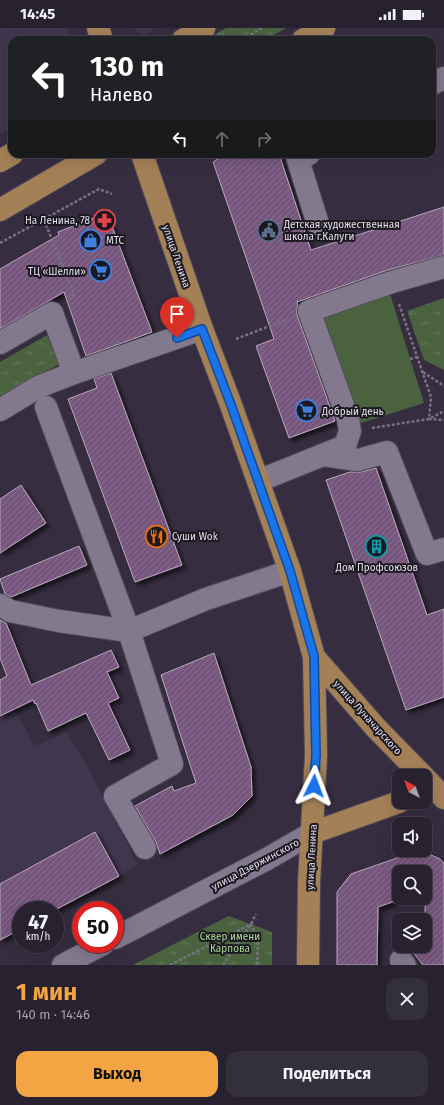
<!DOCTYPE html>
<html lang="ru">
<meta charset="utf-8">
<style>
:root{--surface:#282230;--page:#342f3c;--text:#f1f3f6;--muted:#a5a4ab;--line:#443f4c;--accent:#f3a443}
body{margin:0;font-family:"Fira Sans",sans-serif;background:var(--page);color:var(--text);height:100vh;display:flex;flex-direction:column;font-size:15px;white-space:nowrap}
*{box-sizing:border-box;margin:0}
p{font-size:13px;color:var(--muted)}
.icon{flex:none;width:22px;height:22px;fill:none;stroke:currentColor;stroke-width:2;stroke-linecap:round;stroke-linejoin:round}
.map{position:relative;height:937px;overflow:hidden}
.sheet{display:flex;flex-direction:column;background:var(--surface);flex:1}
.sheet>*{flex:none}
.top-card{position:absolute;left:8px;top:8px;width:428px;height:122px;border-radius:12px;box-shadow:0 4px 16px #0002,0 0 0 1px var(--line);background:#202124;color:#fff;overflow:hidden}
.needle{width:26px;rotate:319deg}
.fabs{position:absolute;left:392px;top:741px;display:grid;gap:8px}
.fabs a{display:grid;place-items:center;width:40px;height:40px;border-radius:8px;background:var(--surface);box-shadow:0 4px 16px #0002,0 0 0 1px var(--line);font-size:20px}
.speed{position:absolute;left:12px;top:873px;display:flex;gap:8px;font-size:20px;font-weight:700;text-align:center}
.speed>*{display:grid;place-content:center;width:52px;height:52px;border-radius:50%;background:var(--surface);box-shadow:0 4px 16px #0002,0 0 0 1px var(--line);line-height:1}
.speed small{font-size:10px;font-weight:400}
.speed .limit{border:6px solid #d22;background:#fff;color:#111}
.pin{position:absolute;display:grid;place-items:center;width:34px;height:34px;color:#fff;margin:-41px -17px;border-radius:50% 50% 50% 0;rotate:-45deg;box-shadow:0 0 4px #0007}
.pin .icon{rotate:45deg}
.me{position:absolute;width:44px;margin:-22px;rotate:3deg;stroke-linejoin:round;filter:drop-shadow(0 0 3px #0008)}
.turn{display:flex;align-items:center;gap:14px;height:84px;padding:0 16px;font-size:18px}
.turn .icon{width:52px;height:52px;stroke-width:2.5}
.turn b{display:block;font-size:28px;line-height:34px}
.lanes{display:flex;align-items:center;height:38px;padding:0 16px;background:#0003;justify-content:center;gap:20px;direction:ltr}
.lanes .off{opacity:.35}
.round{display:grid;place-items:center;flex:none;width:42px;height:42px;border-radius:12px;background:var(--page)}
.head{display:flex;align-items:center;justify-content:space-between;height:68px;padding:0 16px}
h1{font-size:24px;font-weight:700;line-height:30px;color:var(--accent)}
.cta{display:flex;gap:8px;margin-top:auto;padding:8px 16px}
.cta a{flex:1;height:46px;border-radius:12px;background:var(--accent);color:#111;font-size:16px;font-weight:700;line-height:46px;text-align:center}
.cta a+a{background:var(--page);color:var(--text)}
.status{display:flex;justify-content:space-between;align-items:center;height:28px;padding:0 20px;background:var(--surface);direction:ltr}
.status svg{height:11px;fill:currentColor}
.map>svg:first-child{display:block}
.built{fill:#40364e}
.grass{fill:url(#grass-tufts)}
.pitch{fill:#4a633e}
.building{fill:url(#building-hatch);stroke:#b8a7bb;filter:url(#shadow)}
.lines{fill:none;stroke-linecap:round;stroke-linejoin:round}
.minor-casing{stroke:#514b5a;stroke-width:24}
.major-casing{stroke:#514b5a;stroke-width:24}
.path{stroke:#797282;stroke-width:2.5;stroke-dasharray:3 2;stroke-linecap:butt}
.minor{stroke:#82798f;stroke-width:22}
.major{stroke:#a48057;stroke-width:22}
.route-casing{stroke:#114b97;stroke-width:10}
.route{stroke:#1a73e8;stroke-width:7}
.labels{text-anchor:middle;stroke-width:4;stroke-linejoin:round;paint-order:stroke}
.poi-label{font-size:10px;fill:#e6e1ed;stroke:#1b1820;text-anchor:start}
.street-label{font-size:10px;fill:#e6e1ed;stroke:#1b1820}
.park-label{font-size:10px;fill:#adda98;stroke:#1b1820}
</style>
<div class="status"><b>14:45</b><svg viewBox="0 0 49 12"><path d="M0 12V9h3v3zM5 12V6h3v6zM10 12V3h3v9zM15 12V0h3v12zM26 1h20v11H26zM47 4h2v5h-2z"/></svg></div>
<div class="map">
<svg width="444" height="937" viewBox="0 0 444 937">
<defs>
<pattern id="grass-tufts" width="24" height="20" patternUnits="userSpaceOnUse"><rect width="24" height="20" fill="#4a633e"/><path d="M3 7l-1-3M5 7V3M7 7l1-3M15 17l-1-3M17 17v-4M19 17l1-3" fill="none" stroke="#64795a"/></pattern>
<pattern id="building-hatch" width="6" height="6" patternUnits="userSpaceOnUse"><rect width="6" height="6" fill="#76567c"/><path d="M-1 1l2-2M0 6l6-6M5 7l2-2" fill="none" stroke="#8a6e8f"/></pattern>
<filter id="shadow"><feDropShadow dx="3.5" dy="3.5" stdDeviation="2" flood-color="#0009"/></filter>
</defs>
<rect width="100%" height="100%" fill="#362e40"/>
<g class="built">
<polygon points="0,0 67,0 71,12 12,12 12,99 0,106"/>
<polygon points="132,0 156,0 144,7"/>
<polygon points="0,651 14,681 35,718 67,704 88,740 138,837 55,883 21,882 21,901 0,913"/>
</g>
<g class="grass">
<polygon points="226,0 286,0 265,12 205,12"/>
<polygon points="444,270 444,342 424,332 407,283"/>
<polygon points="47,307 61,335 0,369 0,334"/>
<polygon points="229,888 272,904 272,937 133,937"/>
</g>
<polygon class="pitch" points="390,266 424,375 355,397 320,288"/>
<g class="building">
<polygon points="226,126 279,126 311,222 444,179 444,227 388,242 297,274 298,278 297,281 297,287 335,393 289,410 256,318 274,311 213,134"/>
<polygon points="107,185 152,304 86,328 64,264 0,301 0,241 59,207 58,204"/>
<polygon points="111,345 182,537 135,554 68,371 97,360 94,351"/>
<polygon points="376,440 427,587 444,581 444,669 406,682 326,452 350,444 361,444"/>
<polygon points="21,457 46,495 0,525 0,471"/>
<polygon points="79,518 87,537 11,569 5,566 0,551"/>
<polygon points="0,592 6,595 31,657 111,622 119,639 107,644 119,670 108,675 130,722 109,732 86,685 48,703 36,675 35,676 33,672 0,688 0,652 7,648 0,630"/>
<polygon points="214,625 251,739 252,768 233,787 160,826 156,814 135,778 172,758 174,763 196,755 161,647"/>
<polygon points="95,804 119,848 55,882 21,882 21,901 0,912 0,856"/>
<polygon points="420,822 440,831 444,835 444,937 423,937 408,918 425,918 425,844 399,844 399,870 404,870 378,879 377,937 337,937 337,864 351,846"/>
</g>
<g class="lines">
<defs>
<g id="minor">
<polyline points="432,56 444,50"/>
<polyline points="309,126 298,132 318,196"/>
<polyline points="0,315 52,285 74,345"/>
<polyline points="46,379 129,603 172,736 115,768 145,820"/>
<polyline points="0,382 38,359 74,345 202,301"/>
<polyline points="323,427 358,432 387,424 427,526 444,521"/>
<polyline points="258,453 345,418 350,403 348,391 309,283 392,254 444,239"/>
<polyline points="0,577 10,583 59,593 129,603 206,571 290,543"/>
<polyline points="115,910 267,831 312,805"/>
<polyline points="401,932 405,937"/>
<polyline points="63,937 103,916"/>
</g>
<g id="major">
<polyline points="98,0 102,12"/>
<polyline points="183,12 204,0"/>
<polyline points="303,12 324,0"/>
<polyline points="142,126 202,301 231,377 290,543 314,629 316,727 309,855 308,937"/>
<polyline points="0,133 12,126"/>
<polyline points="0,182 96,126"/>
<polyline points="314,629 376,700 423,748"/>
<polyline points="425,750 444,770"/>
<polyline points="312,805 399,774"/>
</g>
</defs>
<use href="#minor" class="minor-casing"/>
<use href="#major" class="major-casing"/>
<g class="path">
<polyline points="242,12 262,0"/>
<polyline points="44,192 74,266 69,270"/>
<polyline points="0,215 99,161 112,166"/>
<polyline points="399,276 431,369 429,391 444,392"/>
<polyline points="236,311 288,291"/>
<polyline points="410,331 417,329"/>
<polyline points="423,344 444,358"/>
<polyline points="372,400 429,391 444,383"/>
<polyline points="170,937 251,896 258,914 257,937"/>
<polyline points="223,937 251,896 256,886"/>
</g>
<use href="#minor" class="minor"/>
<use href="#major" class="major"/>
</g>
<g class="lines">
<defs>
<polyline id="route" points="177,310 202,301 231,377 290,543 314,628 316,727 314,758"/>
</defs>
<use href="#route" class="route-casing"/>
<use href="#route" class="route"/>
</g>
<defs>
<symbol id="pharmacy-ring" viewBox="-11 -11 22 22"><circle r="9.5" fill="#1b1820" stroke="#e0444e" stroke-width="1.5"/><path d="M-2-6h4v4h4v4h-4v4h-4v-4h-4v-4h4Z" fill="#e0444e"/></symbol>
<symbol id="civic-ring" viewBox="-11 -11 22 22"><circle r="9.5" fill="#1b1820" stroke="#5c6f8a" stroke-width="1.5"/><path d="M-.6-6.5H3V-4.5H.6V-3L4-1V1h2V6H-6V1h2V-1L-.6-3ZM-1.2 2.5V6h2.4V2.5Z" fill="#5c6f8a"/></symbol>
<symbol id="shop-ring" viewBox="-11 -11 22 22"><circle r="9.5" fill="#1b1820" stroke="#3f7fe0" stroke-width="1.5"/><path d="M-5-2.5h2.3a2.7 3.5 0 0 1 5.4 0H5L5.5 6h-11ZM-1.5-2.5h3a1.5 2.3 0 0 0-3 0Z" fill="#3f7fe0"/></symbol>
<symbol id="supermarket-ring" viewBox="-11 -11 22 22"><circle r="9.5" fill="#1b1820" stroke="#3f7fe0" stroke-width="1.5"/><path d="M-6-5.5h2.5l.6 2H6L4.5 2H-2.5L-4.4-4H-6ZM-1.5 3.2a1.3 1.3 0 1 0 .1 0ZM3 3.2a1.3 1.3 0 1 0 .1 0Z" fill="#3f7fe0"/></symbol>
<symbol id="restaurant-ring" viewBox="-11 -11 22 22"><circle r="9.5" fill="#1b1820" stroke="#e8710a" stroke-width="1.5"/><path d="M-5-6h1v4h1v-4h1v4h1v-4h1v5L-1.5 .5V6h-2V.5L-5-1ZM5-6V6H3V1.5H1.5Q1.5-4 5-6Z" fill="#e8710a"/></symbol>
<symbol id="building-ring" viewBox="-11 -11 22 22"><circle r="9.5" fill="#1b1820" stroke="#0f9aa8" stroke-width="1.5"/><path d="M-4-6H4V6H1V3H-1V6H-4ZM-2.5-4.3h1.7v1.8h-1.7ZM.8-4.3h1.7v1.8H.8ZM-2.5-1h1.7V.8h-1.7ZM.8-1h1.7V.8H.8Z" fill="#0f9aa8"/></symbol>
</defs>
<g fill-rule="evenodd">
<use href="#pharmacy-ring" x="92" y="180" width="25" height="25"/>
<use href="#civic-ring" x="256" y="190" width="25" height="25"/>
<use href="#shop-ring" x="78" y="200" width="25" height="25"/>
<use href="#supermarket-ring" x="88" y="230" width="25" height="25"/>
<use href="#supermarket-ring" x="294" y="370" width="25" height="25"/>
<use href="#restaurant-ring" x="144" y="496" width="25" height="25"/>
<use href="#building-ring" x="364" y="506" width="25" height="25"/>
</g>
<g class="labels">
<g class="poi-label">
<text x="90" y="196" text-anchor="end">На Ленина, 78</text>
<text x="284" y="200">Детская художественная<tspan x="284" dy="12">школа г.Калуги</tspan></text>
<text x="106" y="216">МТС</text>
<text x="86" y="247" text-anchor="end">ТЦ «Шелли»</text>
<text x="322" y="387">Добрый день</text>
<text x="172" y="512">Суши Wok</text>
<text x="377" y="543" text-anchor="middle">Дом Профсоюзов</text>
</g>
<g class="street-label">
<text transform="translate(177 228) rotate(71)" y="4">улица Ленина</text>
<text transform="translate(368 689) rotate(48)" y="4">улица Луначарского</text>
<text transform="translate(311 829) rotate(-87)" y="4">улица Ленина</text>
<text transform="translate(255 836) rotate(-28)" y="4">улица Дзержинского</text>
</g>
<g class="park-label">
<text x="230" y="912">Сквер имени<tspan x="230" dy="12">Карпова</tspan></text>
</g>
</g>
</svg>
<div class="fabs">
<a><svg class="needle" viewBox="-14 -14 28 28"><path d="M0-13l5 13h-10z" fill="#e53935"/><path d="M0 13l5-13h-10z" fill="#a5a4ab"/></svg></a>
<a><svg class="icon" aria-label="sound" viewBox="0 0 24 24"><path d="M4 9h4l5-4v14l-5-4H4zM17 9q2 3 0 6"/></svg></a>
<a><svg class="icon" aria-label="search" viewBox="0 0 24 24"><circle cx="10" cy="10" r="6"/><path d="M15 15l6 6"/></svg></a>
<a><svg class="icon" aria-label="layers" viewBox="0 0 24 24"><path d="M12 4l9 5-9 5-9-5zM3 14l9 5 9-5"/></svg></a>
</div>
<div class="speed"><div>47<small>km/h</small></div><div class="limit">50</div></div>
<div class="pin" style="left:177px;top:310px;background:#d93025"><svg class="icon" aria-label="arrive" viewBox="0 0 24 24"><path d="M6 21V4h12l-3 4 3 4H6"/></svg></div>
<svg class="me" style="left:314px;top:758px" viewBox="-20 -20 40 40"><path d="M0-17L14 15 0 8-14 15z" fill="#1a73e8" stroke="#fff" stroke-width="4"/></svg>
<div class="top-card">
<div class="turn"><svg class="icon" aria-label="left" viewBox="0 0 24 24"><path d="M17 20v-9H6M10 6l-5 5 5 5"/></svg><div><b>130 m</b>Налево</div></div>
<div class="lanes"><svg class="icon" aria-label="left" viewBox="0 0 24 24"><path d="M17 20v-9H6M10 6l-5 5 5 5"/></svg><svg class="icon off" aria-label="ahead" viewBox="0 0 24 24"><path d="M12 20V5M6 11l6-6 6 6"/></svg><svg class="icon off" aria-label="right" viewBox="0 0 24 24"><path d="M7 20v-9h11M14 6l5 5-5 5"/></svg></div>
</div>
</div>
<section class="sheet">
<div class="head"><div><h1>1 мин</h1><p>140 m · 14:46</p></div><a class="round"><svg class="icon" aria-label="close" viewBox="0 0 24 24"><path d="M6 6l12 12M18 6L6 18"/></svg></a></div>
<div class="cta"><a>Выход</a><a>Поделиться</a></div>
</section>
